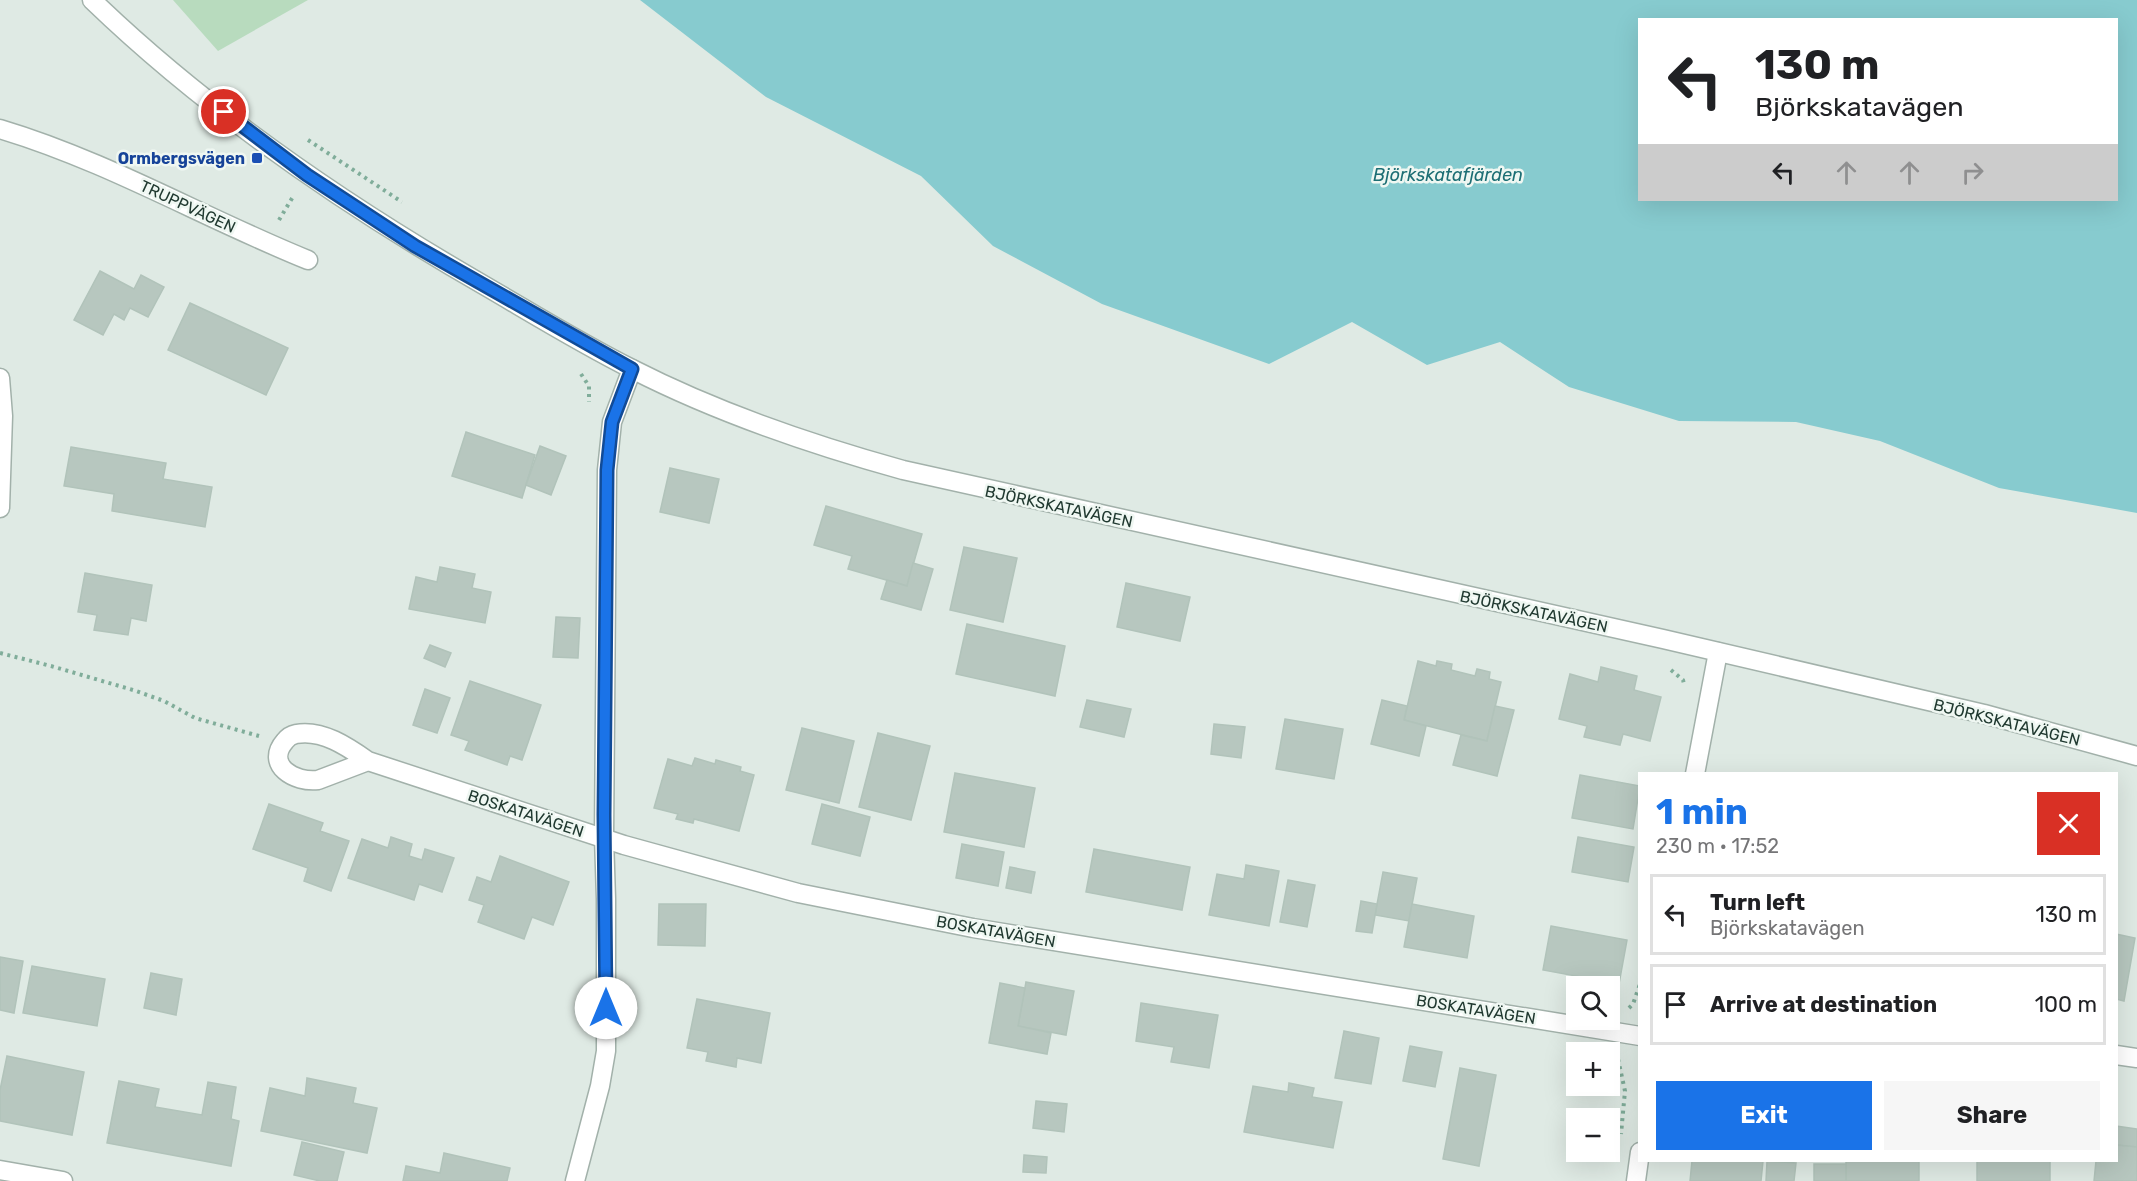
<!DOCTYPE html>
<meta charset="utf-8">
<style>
:root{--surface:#fff;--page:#f6f6f6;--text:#202124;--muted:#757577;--line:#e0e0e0;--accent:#1a73e8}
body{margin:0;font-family:Rubik,sans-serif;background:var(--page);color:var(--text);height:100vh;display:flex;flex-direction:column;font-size:22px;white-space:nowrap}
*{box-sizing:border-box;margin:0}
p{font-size:20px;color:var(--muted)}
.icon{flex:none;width:33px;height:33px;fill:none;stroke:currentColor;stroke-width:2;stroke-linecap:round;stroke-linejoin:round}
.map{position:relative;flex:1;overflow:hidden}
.sheet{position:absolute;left:1638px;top:772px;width:480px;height:390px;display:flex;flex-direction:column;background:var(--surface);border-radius:0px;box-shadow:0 6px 24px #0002}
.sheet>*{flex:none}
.guide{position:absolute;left:1638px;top:18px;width:480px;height:183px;border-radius:0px;box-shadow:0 6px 24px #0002;background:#fff;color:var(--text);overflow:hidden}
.controls{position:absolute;left:1566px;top:976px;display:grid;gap:12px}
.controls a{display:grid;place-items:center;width:54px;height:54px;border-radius:0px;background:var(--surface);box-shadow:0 6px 24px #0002;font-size:30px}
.pin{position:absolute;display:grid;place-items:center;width:51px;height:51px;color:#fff;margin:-26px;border:3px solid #fff;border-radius:50%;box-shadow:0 2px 6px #0007}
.me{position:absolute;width:66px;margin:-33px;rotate:0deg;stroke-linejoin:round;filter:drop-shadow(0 0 4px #0008)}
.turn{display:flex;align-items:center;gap:21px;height:126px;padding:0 18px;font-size:27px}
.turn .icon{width:78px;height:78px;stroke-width:2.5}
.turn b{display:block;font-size:42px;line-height:51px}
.lanes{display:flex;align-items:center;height:57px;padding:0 18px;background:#0003;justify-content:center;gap:30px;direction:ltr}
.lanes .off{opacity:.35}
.round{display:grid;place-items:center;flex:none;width:63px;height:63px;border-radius:0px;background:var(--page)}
.overview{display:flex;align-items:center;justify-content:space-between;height:102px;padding:0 18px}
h1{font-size:36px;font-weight:700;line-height:45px;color:var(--accent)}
.action{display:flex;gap:12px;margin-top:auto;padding:12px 18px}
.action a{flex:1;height:69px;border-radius:0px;background:var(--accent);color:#fff;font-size:24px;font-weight:700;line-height:69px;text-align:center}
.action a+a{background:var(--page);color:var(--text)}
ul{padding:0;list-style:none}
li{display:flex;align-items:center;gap:18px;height:81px;margin:0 12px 9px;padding:0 6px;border:3px solid var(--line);border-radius:0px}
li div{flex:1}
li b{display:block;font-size:22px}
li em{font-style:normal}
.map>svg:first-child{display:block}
.green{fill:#b8dbbe}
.water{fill:#87cbcf;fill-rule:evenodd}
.building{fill:#b7c7bf;stroke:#b1c3ba;stroke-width:1.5}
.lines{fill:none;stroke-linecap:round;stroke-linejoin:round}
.minor-casing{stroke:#a2b1aa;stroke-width:21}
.path{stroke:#80ad9a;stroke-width:4;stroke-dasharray:3 4.5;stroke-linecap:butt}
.minor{stroke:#fff;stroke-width:18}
.route-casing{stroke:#114b97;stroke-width:15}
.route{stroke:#1a73e8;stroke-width:10}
.transit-dot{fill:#1a4fb4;stroke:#eff7f2;stroke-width:2}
.labels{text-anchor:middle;stroke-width:5;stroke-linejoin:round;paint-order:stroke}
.transit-label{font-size:16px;font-weight:bold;fill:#164399;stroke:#eff7f2;text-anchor:end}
.street-label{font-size:16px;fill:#203930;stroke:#eff7f2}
.water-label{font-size:18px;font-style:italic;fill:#1c6e74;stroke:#eff7f2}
</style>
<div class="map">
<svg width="2137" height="1181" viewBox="0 0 2137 1181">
<rect width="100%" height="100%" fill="#dfeae4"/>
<polygon class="green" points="173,0 308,0 218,51"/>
<path class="water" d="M640,0h1497v513l-138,-25 -119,-47 -84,-19 -117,-1 -110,-34 -69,-45 -73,23 -75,-43 -83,42 -167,-60 -109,-58 -72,-70 -155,-79zM1640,20h476v180h-476z"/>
<g class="building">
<polygon points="100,271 134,289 141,275 164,287 148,317 130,308 124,320 114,314 103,335 74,320"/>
<polygon points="190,303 288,348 266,395 168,350"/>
<polygon points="466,432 535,455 522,498 452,476"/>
<polygon points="540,446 566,456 551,495 526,485"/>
<polygon points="71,447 166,463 163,479 212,487 205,527 112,511 114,494 64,486"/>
<polygon points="670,468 719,479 709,523 660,512"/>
<polygon points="826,506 922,534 907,586 848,569 852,556 814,545"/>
<polygon points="964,547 1017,558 1003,622 950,610"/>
<polygon points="913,563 933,569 921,610 881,599 887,580 907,586"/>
<polygon points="440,567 475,574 472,588 491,592 485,623 409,609 416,577 437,582"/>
<polygon points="85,573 152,585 146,621 131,618 128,635 94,630 97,615 78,612"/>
<polygon points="1126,583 1190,597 1180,641 1117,627"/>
<polygon points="556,617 580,618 578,658 553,657"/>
<polygon points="967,624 1065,646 1055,696 956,674"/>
<polygon points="430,645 451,653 445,667 424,658"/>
<polygon points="1418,661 1436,666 1437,661 1452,664 1451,670 1475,676 1477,669 1490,672 1489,679 1501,682 1487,741 1404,720"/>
<polygon points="1601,667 1637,676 1634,690 1661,697 1650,741 1623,734 1620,745 1584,737 1587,726 1559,719 1570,674 1598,682"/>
<polygon points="470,681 541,705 522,760 510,756 507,765 465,750 469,741 451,735"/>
<polygon points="425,689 450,698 437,733 413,725"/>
<polygon points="1087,700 1131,709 1124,737 1080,727"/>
<polygon points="1382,700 1407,706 1404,720 1426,726 1419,756 1371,744"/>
<polygon points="1495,706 1514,710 1497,776 1453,765 1461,735 1487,741"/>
<polygon points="1285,719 1343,729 1334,779 1276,769"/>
<polygon points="1214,724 1245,727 1241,758 1211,754"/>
<polygon points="802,728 854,741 839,803 786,790"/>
<polygon points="878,733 930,746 911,820 859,807"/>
<polygon points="695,758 715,764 716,760 741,767 740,771 754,775 739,831 694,819 693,823 676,819 678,814 654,808 668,759 692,766"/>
<polygon points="955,773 1035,788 1024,847 944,832"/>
<polygon points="1580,775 1640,786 1633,829 1572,818"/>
<polygon points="269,804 323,823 320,831 349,841 331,891 304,881 308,868 253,849"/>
<polygon points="822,804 870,817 860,856 812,844"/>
<polygon points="391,837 412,844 409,856 422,860 425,849 454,858 442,892 419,884 414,900 348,878 362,839 388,848"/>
<polygon points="1578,837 1634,847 1628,882 1572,872"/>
<polygon points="962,844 1004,852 998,886 956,878"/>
<polygon points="1094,849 1190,867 1182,910 1086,892"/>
<polygon points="500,856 569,882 553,925 532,917 524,939 478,922 484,905 469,900 477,877 491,882"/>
<polygon points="1246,865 1279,871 1269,926 1209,915 1217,874 1244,879"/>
<polygon points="1010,867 1035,872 1031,893 1006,888"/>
<polygon points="1383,872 1417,878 1409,921 1375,915"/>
<polygon points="1288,880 1315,885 1307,927 1280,922"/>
<polygon points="1361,901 1377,904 1372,933 1356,931"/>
<polygon points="659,904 706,904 705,946 658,945"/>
<polygon points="1412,904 1474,916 1467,958 1404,947"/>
<polygon points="1551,926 1627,940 1619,984 1543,970"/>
<polygon points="2116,934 2135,938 2124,1001 2116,999"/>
<polygon points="0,957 23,961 14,1013 0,1010"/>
<polygon points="32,966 105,979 97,1026 23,1013"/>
<polygon points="151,973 182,979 176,1015 144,1008"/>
<polygon points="1026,982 1074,991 1066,1035 1018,1026"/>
<polygon points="1000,983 1025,988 1018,1026 1051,1033 1047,1054 989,1043"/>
<polygon points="697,999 770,1013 761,1063 737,1058 736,1067 706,1061 708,1052 687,1048"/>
<polygon points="1141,1003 1218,1015 1209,1068 1171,1062 1174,1047 1136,1041"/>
<polygon points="1344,1031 1379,1038 1371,1084 1335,1078"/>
<polygon points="1410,1046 1442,1052 1435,1087 1403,1081"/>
<polygon points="7,1056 84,1072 72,1135 0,1121 0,1090"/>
<polygon points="1460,1068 1496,1075 1479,1166 1443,1159"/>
<polygon points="307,1078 356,1088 353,1103 377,1108 367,1153 261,1131 270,1088 305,1096"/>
<polygon points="119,1081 159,1089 155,1107 202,1115 208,1082 236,1087 231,1119 239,1121 231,1166 107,1143"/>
<polygon points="1289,1083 1314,1088 1312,1097 1342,1102 1333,1148 1244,1132 1253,1086 1288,1092"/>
<polygon points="1036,1101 1067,1104 1064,1132 1033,1128"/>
<polygon points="2116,1126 2137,1129 2137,1147 2116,1145"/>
<polygon points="302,1142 344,1152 337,1181 320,1181 294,1175"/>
<polygon points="2116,1145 2137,1147 2137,1181 2094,1181 2096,1161 2116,1161"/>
<polygon points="444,1153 510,1168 507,1181 403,1181 406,1166 440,1173"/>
<polygon points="1024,1155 1047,1157 1046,1173 1023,1172"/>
<polygon points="1692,1161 1763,1161 1761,1181 1690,1181"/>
<polygon points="1767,1161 1796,1163 1794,1181 1766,1181"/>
<rect x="1846" y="1161" width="73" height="20"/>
<rect x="1977" y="1161" width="73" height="20"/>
<rect x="1814" y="1164" width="32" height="17"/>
</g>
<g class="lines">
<defs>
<g id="minor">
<path d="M92,0c117,113 254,206 395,287 48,28 95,57 145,82 86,44 177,75 271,101l760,169 321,75 153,42"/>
<path d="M0,129c107,32 204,89 308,131"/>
<polyline points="0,378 3,416 0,508"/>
<path d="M368,761l-50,19c-23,3 -54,-15 -33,-39 3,-4 6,-6 11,-7 26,-5 52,13 72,27l256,84 174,48 175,35 667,108"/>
<polyline points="1695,774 1718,652"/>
<polyline points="2116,1055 2137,1058"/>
<polyline points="0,1170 63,1181"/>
<polyline points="575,1181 600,1086 606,1051 606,899 604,837 607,470 612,422 632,369"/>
<polyline points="1636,1181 1640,1152"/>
</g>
</defs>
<use href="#minor" class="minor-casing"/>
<g class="path">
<polyline points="308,140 402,202"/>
<polyline points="279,220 294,195"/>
<polyline points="581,374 589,386 589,402"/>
<polyline points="0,653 51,666 133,690 164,701 195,718 259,736"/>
<polyline points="1671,670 1683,680 1684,684"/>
<polyline points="1629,1008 1633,1004 1640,984"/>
<polyline points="1618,1059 1625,1091 1621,1134"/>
</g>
<use href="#minor" class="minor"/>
</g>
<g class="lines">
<defs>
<polyline id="route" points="224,112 307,175 415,246 632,369 612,422 607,470 604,815 606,1008"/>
</defs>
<use href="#route" class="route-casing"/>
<use href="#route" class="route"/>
</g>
<rect class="transit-dot" x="251" y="152" width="12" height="12" rx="3"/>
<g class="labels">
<g class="transit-label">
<text x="245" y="164">Ormbergsvägen</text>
</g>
<g class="street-label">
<text transform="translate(188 206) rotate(25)" y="6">TRUPPVÄGEN</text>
<text transform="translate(1059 506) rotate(12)" y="6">BJÖRKSKATAVÄGEN</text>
<text transform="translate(1534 611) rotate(12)" y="6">BJÖRKSKATAVÄGEN</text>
<text transform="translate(2007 722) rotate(14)" y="6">BJÖRKSKATAVÄGEN</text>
<text transform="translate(526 813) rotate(18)" y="6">BOSKATAVÄGEN</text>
<text transform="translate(996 931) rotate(10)" y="6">BOSKATAVÄGEN</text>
<text transform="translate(1476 1009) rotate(9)" y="6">BOSKATAVÄGEN</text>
</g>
<g class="water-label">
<text x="1448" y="181">Björkskatafjärden</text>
</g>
</g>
</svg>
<div class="controls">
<a><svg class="icon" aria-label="search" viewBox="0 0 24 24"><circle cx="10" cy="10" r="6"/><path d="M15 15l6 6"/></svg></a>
<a>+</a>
<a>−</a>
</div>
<div class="pin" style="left:224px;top:112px;background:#d93025"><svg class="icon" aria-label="arrive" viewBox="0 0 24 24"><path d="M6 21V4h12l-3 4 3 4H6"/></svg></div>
<svg class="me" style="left:606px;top:1008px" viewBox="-20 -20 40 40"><circle r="19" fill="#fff"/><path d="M0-13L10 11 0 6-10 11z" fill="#1a73e8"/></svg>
<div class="guide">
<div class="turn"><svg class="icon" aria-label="left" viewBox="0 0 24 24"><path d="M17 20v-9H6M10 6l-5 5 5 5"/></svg><div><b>130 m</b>Björkskatavägen</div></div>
<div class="lanes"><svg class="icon" aria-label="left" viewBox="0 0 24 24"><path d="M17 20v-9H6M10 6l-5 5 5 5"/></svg><svg class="icon off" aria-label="ahead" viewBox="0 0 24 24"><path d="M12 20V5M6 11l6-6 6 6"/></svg><svg class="icon off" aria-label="ahead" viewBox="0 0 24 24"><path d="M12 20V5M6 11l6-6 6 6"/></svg><svg class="icon off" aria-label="right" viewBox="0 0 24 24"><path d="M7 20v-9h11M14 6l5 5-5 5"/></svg></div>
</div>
<section class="sheet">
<div class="overview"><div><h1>1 min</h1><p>230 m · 17:52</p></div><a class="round" style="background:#d93025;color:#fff"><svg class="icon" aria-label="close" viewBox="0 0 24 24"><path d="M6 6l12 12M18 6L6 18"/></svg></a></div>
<ul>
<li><svg class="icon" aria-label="left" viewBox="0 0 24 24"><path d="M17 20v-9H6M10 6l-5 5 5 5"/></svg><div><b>Turn left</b><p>Björkskatavägen</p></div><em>130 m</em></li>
<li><svg class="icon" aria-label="arrive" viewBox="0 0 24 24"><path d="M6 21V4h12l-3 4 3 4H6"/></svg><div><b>Arrive at destination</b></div><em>100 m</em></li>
</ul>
<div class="action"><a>Exit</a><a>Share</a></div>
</section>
</div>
